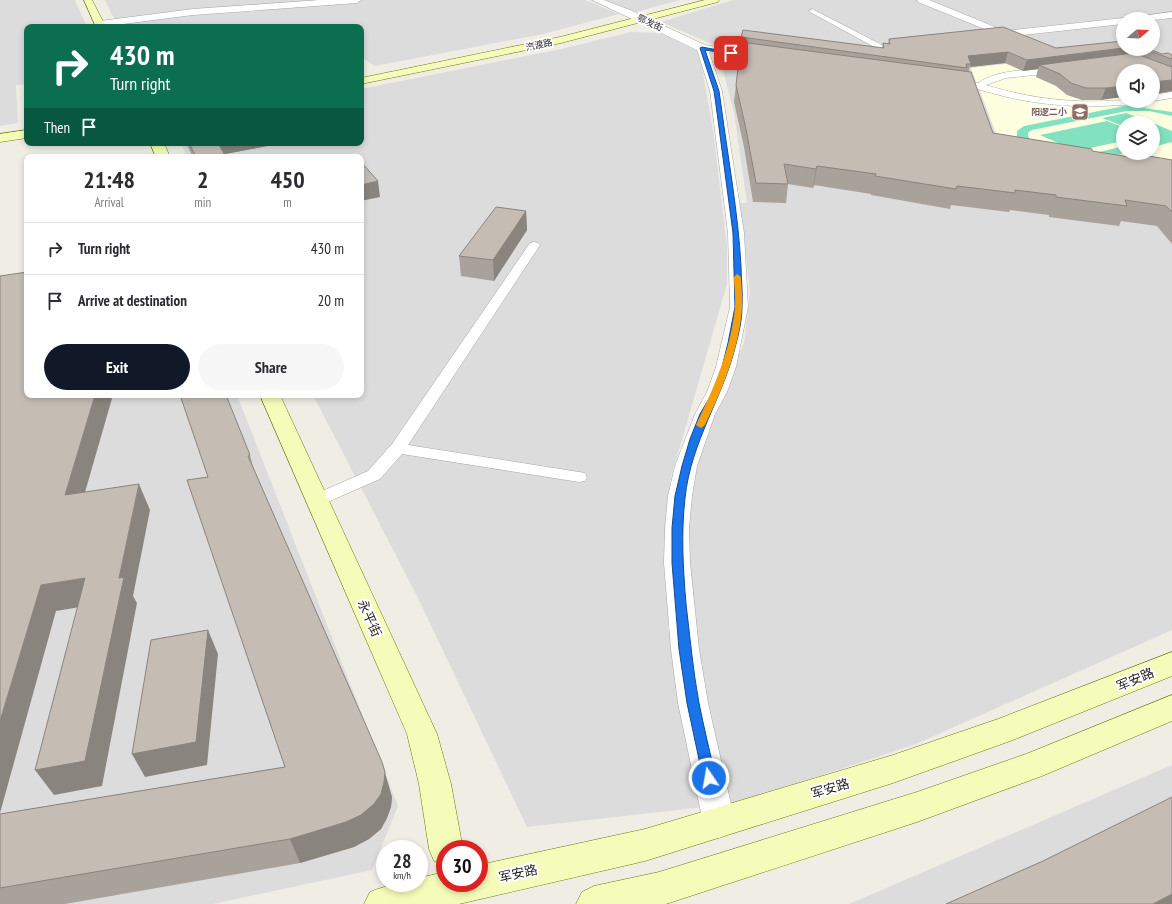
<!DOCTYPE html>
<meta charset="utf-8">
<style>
:root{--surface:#fff;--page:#f7f7f7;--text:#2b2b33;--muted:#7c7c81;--line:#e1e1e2;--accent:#111827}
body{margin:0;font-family:"PT Sans Narrow","Noto Sans SC",sans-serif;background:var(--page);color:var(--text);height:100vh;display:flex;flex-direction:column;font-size:15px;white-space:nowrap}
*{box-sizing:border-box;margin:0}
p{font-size:13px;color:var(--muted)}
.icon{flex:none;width:22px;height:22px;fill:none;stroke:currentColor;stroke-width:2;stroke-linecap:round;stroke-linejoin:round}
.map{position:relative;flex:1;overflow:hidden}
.side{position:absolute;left:24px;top:154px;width:340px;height:244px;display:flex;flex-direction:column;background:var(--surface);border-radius:8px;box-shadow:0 2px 6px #0003}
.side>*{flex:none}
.guide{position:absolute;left:24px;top:24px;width:340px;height:122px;border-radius:8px;box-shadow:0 2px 6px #0003;background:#0b6e4f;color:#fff;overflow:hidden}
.needle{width:26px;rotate:71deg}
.buttons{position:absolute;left:1116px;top:12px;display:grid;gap:8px}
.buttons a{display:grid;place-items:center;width:44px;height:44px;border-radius:50%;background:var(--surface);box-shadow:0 2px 6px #0003;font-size:20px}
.speed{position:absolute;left:376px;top:840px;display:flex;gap:8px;font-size:20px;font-weight:700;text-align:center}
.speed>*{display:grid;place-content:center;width:52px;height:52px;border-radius:50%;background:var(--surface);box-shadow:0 2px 6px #0003;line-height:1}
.speed small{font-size:10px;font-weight:400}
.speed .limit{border:6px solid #d22;background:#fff;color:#111}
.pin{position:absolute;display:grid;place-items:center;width:34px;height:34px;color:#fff;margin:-17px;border-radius:8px;box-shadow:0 2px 6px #0006}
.me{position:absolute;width:44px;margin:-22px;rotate:348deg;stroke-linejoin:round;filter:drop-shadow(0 0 3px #0008)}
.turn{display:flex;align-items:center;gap:14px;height:84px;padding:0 20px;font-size:18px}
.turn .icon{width:52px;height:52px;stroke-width:2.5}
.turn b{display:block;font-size:28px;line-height:34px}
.then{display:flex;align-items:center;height:38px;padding:0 20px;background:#0003;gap:8px;font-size:15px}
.eta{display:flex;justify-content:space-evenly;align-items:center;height:68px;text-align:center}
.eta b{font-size:24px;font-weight:700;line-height:28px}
.button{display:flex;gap:8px;margin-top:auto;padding:8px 20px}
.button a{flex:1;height:46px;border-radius:24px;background:var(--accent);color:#fff;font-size:16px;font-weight:700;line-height:46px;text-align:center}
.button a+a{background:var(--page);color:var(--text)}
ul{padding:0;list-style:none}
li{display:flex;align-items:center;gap:12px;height:52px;padding:0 20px;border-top:1px solid var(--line)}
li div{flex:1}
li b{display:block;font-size:15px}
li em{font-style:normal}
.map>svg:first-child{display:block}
.residential{fill:#dddcdc;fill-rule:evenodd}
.education{fill:#feffe0;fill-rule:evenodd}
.pitch{fill:#82e1c0}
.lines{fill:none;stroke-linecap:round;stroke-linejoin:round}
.lane-casing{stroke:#a6a6a6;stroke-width:1}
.street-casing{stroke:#a6a6a6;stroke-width:1}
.secondary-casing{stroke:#697a02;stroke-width:1}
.lane{fill:#fff;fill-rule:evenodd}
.street{fill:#fff;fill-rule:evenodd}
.secondary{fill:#f5fbb9;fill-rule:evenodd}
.wall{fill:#a9a29b}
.shaded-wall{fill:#8a847e}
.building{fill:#c5bcb4;stroke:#8a847e}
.route{fill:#1a73e8;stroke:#114b97}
.slow{fill:#f59e0b}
.labels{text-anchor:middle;stroke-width:4;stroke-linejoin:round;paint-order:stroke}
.far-street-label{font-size:9px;fill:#1f1f1f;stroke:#fff}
.far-education-label{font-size:9px;font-weight:bold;fill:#785e54;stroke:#fff;text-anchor:end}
.near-street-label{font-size:13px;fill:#1f1f1f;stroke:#fff}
</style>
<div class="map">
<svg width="1172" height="904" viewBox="0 0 1172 904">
<rect width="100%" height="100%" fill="#f0ede5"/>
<g class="residential">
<polygon points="0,0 75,0 87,27 27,27 27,84 16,85 18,123 0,126"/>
<polygon points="105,0 585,0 619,14 543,34 375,66 361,57 361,27 118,27"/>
<polygon points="600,0 680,0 636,12"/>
<path d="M733,0h439v65l-200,3 5,15 -265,-39 -51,-22zM1123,19h30v30h-30z"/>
<polygon points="631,32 664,33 699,50 714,137 727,248 727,284 670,481 668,631 691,633 688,513 697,455 744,343 750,293 740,203 747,203 734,113 719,55 979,88 1172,179 1172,630 916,744 739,803 527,827 418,598 313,395 361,395 361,157 187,157 181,143 361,143 361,89 561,49"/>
<polygon points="0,299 27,395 237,395 398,806 372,870 213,904 0,904"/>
<polygon points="1172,765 1172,904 849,904"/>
</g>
<path class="education" d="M1130,49l42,16v114l-170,-30 -31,-81zM1123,71h30v30h-30zM1123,123h30v30h-30z"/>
<g class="pitch">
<path d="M1139,103l9,3 -4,2 28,4v4l-23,-5h-22l-95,19 -4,3v3c8,15 42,19 58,18 12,-1 25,-5 37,-8v7h2c-9,2 -18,5 -28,6 -22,2 -65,-3 -80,-21v-7l7,-5z"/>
<polygon points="1126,113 1152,123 1123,123 1123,126 1102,118"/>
<polygon points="1107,121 1123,127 1123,141 1076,151 1040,135"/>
<polygon points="1153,123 1172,131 1172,142 1153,147 1153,139 1162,137 1153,138"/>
</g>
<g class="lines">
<defs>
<g id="lane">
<polygon points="812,9 882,45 904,43 908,45 904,47 878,49 810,12 809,11"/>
<path d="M1059,68h3v4l-56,6 -20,7c45,14 90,19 137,15v1h16l-4,3c-43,4 -86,3 -128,-7 -13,-3 -25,-7 -38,-10l-1,-2 4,-2h6c22,-15 56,-13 81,-15z"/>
<polygon points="1172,92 1172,98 1153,101 1153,95"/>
<polygon points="534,242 538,243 540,245 408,445 579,472 585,473 587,477 585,481 579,482 402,454 380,479 323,504 317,506 311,504 308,500 311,496 368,471 392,444 530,243"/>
</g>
<g id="street">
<polygon points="320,0 361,0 357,3 193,15 100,27 95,24 100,21 193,9"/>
<polygon points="592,0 604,0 630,10 705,45 767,55 772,58 767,61 709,52 722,91 744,233 748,307 736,367 727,392 715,414 697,466 692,496 689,528 690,563 699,649 708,703 735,822 731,833 719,838 707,833 703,822 678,703 671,649 664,563 665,528 668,496 675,466 695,414 707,392 716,367 730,307 728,233 710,91 697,50"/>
<polygon points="917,0 929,0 1005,31 1123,18 1126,19 1123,19 1123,24 1004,37 918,2"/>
<polygon points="1172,12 1172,18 1153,20 1153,19 1136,19 1141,16"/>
</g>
<g id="secondary">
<polygon points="84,0 92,0 106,27 96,27"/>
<polygon points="705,0 719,0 718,2 561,43 361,84 361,78 560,37"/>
<polygon points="27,130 27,138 0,142 0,134"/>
<polygon points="150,143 164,143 170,157 156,157"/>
<polygon points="260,395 280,395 437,734 451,784 463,849 445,849 445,865 434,861 429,849 419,784 407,734"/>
<path d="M1172,652v24l-159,64 -120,43 -248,78 -186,43h-95l6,-12c16,-7 31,-9 49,-9v-5l26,-6v11h34v-18l166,-36 248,-74 105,-36z"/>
<polygon points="1172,695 1172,721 1042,776 917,822 666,904 576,904 582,892 594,886 659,872 917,792 1026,754"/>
</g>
</defs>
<use href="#lane" class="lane-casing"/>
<use href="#street" class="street-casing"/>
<use href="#secondary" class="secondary-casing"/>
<use href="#lane" class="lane"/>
<use href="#street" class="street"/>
<use href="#secondary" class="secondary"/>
</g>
<g class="wall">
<polygon points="741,37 882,48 883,43 888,44 889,39 1056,48 1149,49 1162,54 1172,55 1172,91 1153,94 1153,71 1101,100 1082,100 1067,95 1056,86 1036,77 1038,69 1023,71 1005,63 970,67 969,71 993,133 1092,151 1141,159 1143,155 1172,160 1172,244 1157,226 1121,221 1119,226 1049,217 1049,215 1010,210 1009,212 951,205 950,209 871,195 871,194 814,185 813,188 788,184 786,203 753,202 744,147 734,102 738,68 736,68 737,52 741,42"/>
<polygon points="186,143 283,143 224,154 226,157 193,157"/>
<polygon points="526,211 527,230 494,281 461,276 459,256"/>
<polygon points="250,455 253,467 392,797 391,807 387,818 381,829 369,839 354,847 300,863 65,904 0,904 0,814 285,767 208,477"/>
</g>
<g class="shaded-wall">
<polygon points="1123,48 1123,49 1134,49 1131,58 1039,65 1038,69 1023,71 1027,60"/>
<polygon points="1008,52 1005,63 970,67 971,64 968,56"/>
<polygon points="1172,80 1172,91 1153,94 1153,82"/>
<polygon points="1123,86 1123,97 1101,100 1106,88"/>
<polygon points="217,143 283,143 220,155"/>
<polygon points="817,166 814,185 813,188 816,169"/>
<polygon points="378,181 380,197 361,201 361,185"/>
<polygon points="526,211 527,230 494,281 493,260"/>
<polygon points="95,395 113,395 77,520 65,495"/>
<polygon points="139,484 150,510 133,596 137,603 102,786 54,795 35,770 119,578"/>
<polygon points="85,578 98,604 56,611 0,813 0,721 41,585"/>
<polygon points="208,630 218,654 207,765 145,777 132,754"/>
<polygon points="382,762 392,797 391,807 387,818 381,829 369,839 354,847 300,863 290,839"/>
<polygon points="1172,894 1172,904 1153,904"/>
</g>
<g class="building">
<polygon points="1003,27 1056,48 1123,41 1123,48 1027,60 1008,52 968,56 971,64 966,64 967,68 741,37 743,30 884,48 883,43 890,44 889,39"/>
<polygon points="740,42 971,72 993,133 1092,149 1092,151 1142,159 1143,155 1172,160 1172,212 1166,206 1125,200 1127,206 1056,197 1056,195 1015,190 1015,193 957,186 956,189 875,176 876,174 817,166 816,169 784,164 788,184 756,183 746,129 736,85 740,52 737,52"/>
<polygon points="1143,49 1149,49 1162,54 1168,53 1172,55 1172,59"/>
<polygon points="1134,53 1172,67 1172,80 1153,82 1153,71 1123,71 1123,86 1106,88 1086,88 1071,83 1060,74 1039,65"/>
<polygon points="189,143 218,143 226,157 196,157"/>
<polygon points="361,162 378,181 361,185"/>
<polygon points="496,207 526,211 493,260 459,256"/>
<polygon points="27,272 27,395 95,395 65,495 139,484 119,578 124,577 85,761 35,770 85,578 41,585 0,721 0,276"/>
<polygon points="180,395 226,395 250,455 248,456 382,762 385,772 384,782 381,794 374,804 361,815 346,822 290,839 0,888 0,814 285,767 187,480 208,477"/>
<polygon points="208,630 196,742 132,754 151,640"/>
<polygon points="1172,797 1172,894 1153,904 946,904 1043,861"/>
</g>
<path class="route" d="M702,47l31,6 -2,1 -26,-4 14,41 2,14c7,53 17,107 20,161 0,13 2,27 1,41 0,12 -3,26 -6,37 -13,54 -45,97 -51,154 -4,35 -2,70 1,106 4,33 7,67 13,99 5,25 11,50 17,75l-2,4 -5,1 -4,-1 -2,-4 -16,-75 -8,-54 -7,-86v-35l3,-32 7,-30 8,-27 10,-25 13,-22 9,-25 6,-24 7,-36 -2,-74 -17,-128 -2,-14 -14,-43z"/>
<path class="slow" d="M737,274l4,3c0,10 2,20 1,31 -3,41 -19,80 -37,117l-4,3 -5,-3c18,-37 35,-76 39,-117 1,-10 -1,-21 -1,-31z"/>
<defs>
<symbol id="school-square" viewBox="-11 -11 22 22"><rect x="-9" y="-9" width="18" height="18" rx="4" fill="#8d6e63" stroke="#fff"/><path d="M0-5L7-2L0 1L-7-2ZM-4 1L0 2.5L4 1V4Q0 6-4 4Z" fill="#fff"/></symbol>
</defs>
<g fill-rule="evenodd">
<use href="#school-square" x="1070" y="102" width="20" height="20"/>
</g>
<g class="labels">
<g class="far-street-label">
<text transform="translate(650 23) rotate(25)" y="3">鄂发街</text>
<text transform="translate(539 45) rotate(-12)" y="3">汽渡路</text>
</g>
<g class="far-education-label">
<text x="1067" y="115">阳逻二小</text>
</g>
<g class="near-street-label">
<text transform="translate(370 618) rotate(66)" y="5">永平街</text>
<text transform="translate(1135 679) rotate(-23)" y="5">军安路</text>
<text transform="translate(830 788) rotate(-17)" y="5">军安路</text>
<text transform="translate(518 873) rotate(-13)" y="5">军安路</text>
</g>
</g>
</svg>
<div class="buttons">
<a><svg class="needle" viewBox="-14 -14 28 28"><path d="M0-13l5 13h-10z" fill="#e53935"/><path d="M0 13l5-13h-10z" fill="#7c7c81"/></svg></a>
<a><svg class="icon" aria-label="sound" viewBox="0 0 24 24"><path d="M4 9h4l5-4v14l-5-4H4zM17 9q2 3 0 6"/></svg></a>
<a><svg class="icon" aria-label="layers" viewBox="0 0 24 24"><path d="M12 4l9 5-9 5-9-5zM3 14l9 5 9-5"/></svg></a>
</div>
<div class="speed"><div>28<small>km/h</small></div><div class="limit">30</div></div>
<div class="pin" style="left:731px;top:53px;background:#d93025"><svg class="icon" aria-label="arrive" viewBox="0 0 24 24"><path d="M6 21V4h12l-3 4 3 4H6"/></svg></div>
<svg class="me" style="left:709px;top:778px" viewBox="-20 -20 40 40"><circle r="17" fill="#1a73e8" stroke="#fff" stroke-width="3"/><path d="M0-11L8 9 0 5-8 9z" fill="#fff"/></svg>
<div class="guide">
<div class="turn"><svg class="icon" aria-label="right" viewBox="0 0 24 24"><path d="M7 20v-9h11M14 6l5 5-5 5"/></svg><div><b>430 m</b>Turn right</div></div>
<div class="then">Then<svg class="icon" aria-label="arrive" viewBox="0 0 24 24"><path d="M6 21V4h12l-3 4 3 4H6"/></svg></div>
</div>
<section class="side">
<div class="eta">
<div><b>21:48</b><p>Arrival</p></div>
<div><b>2</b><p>min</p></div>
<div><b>450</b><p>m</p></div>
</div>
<ul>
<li><svg class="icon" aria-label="right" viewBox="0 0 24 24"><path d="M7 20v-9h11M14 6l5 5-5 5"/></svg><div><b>Turn right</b></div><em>430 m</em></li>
<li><svg class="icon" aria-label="arrive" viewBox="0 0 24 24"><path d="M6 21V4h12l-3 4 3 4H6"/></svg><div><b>Arrive at destination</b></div><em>20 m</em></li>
</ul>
<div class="button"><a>Exit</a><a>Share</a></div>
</section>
</div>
